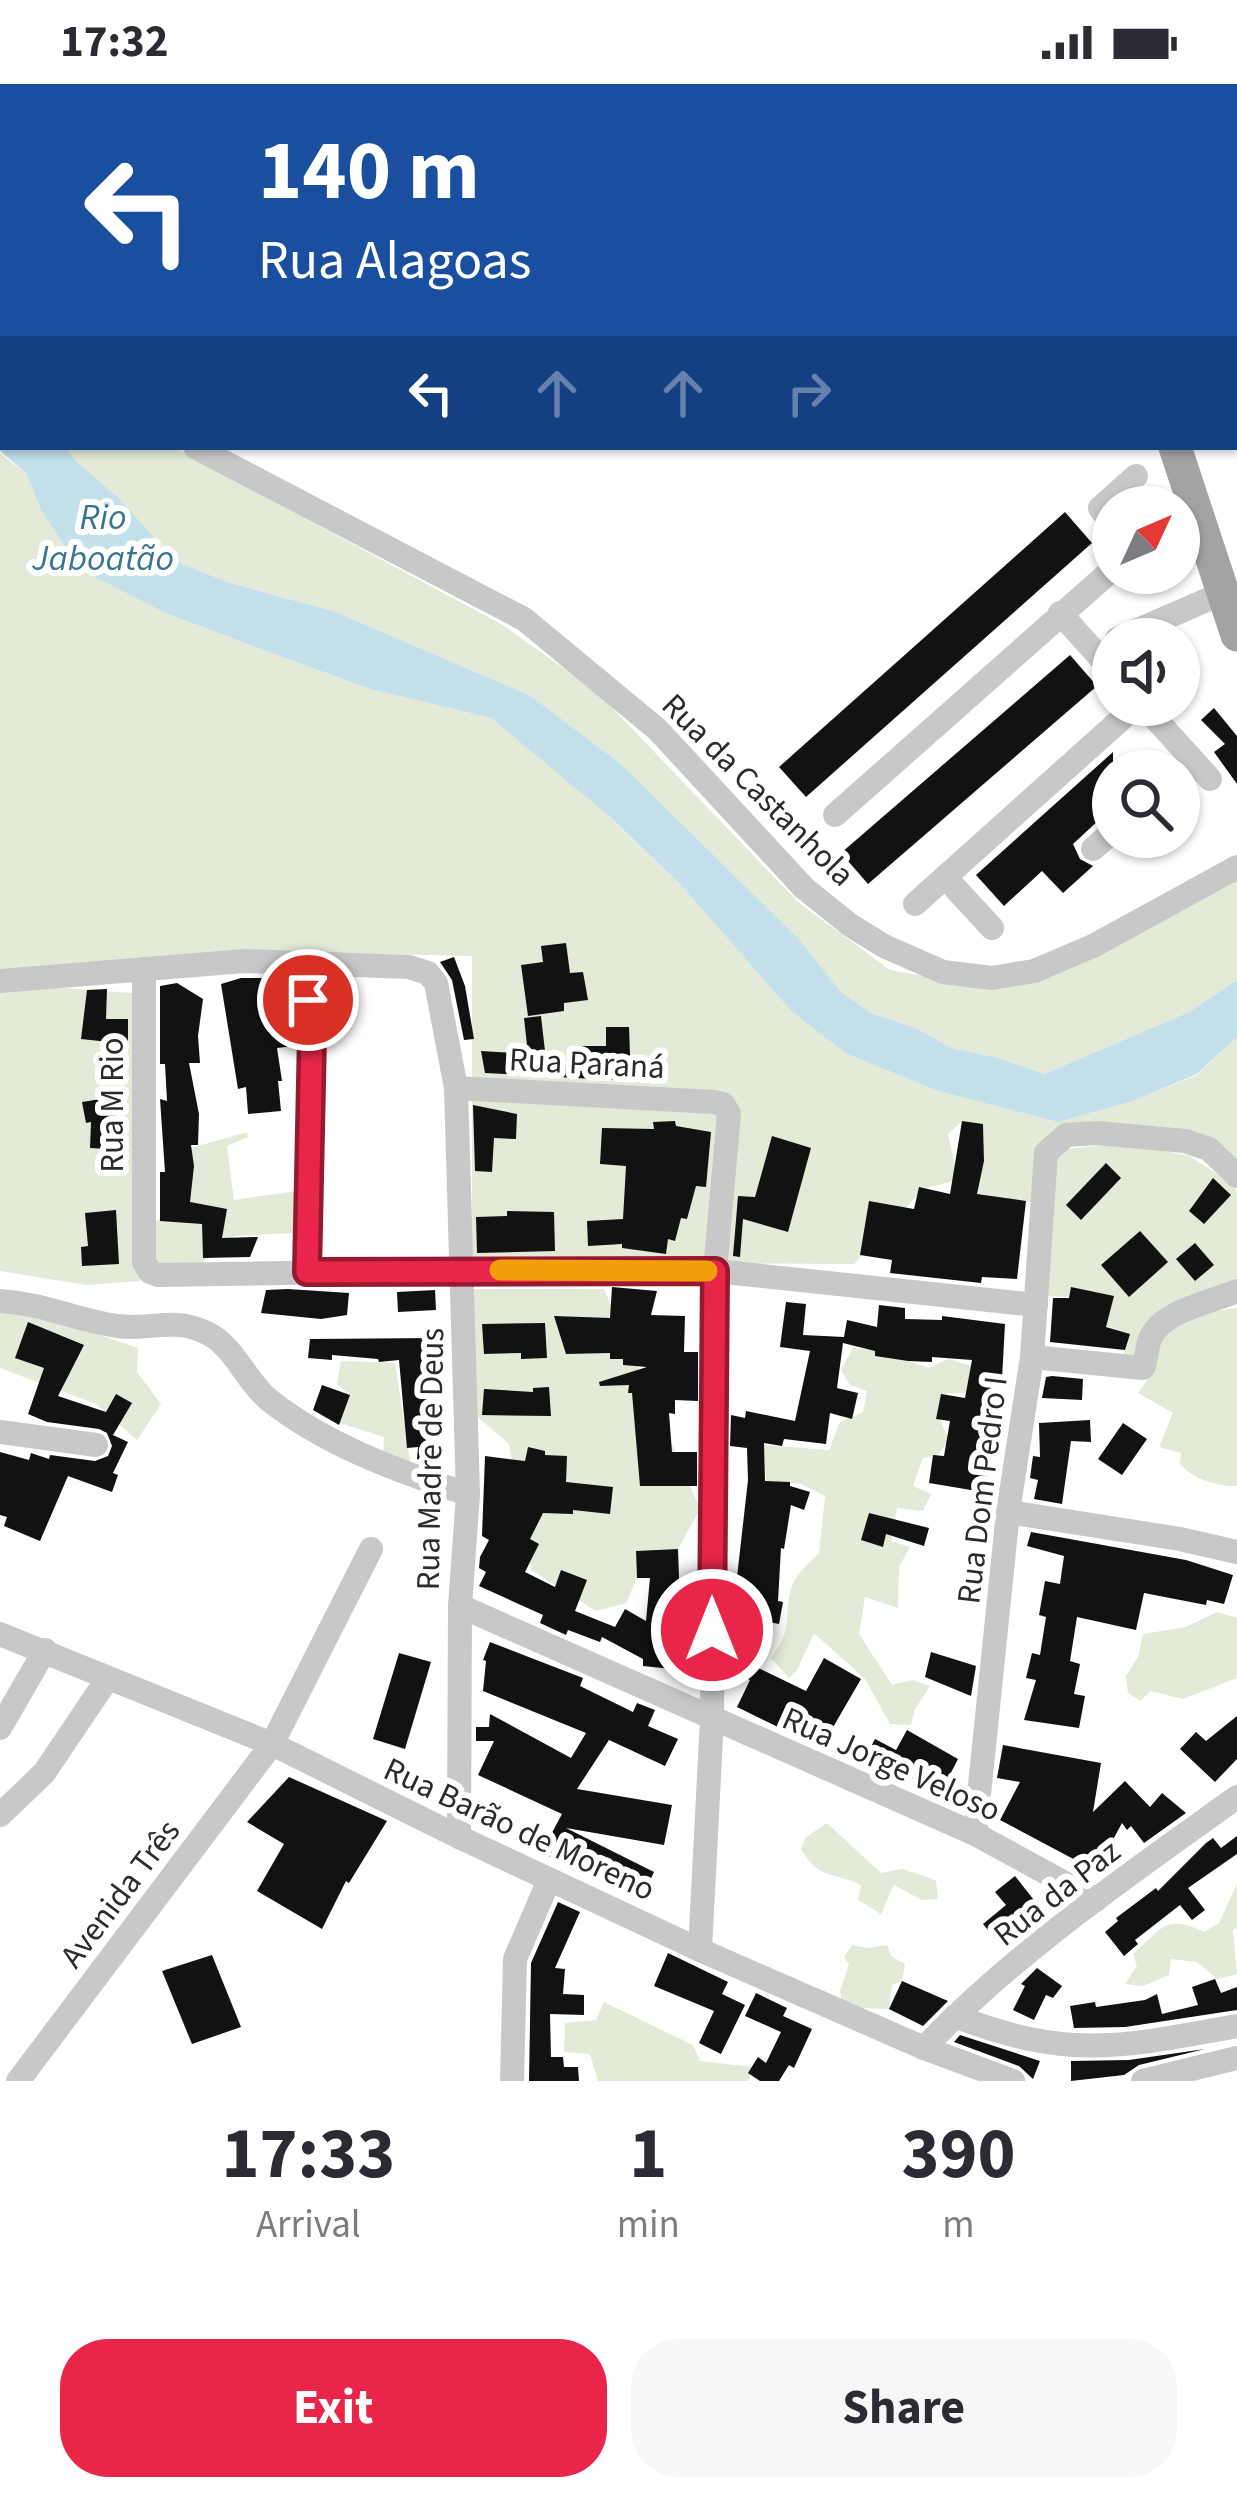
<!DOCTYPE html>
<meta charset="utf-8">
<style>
:root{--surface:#fff;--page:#f7f7f7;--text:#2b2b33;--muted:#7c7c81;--accent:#e92649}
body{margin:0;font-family:"Source Sans 3",sans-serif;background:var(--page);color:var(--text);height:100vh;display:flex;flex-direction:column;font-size:45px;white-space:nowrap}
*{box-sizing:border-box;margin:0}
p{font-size:39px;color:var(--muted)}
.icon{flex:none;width:66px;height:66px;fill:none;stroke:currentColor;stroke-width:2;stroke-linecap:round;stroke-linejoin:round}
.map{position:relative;height:1997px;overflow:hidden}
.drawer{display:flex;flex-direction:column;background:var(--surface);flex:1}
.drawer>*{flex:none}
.top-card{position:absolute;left:0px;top:0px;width:1239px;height:366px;box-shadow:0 3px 9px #0004;background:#1a4fa0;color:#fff;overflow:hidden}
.needle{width:78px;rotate:46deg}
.controls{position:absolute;left:1092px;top:402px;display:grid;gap:24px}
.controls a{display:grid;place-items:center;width:108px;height:108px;border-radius:50%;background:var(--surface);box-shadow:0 3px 9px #0004;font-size:60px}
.pin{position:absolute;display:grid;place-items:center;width:102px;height:102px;color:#fff;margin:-51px;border:6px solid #fff;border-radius:50%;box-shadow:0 3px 12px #0007}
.me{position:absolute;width:132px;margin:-66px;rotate:0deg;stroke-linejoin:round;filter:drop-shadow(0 0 9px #0008)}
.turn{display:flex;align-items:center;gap:42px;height:252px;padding:0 60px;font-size:54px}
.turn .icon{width:156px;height:156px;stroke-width:2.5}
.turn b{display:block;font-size:84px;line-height:102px}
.lanes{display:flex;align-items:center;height:114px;padding:0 60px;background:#0003;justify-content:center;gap:60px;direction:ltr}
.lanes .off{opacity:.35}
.eta{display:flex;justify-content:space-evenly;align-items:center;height:204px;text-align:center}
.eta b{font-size:72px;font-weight:700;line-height:84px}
.primary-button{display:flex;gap:24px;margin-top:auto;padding:24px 60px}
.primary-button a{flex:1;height:138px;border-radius:48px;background:var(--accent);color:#fff;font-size:48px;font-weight:700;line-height:138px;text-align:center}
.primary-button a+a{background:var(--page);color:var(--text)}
.status{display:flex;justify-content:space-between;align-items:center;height:84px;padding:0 60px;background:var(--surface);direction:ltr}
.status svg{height:33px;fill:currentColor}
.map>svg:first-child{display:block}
.green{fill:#e3ead8}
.water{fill:#c3e0eb}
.building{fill:#121212}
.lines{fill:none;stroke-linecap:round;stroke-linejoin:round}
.minor{stroke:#c8c8c8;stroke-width:24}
.major{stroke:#a3a3a3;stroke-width:33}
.route-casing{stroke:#97192f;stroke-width:30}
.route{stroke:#e92649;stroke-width:21}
.slow{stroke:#f59e0b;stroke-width:21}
.labels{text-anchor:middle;stroke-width:12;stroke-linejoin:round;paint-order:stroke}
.street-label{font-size:33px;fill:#2b2b2b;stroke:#fff}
.water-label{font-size:36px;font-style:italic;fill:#38768f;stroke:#fff}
</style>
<div class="status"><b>17:32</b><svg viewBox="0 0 49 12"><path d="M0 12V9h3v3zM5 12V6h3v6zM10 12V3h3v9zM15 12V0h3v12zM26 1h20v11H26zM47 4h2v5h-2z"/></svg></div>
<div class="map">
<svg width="1237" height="1997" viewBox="0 0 1237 1997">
<rect width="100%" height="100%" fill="#fff"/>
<g class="green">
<polygon points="65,363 173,363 501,540 596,607 798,818 890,886 984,903 1237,789 1237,896 1189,928 1044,990 999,974 951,964 918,945 871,929 841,908 799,855 620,679 531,612 336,528 230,499 175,477 120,415 77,378"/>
<polygon points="0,370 26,389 41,426 81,485 163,528 266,567 370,605 491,634 599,723 680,800 792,928 847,970 938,1007 1058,1038 1133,1017 1197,991 1237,953 1237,1081 1213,1058 1044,1059 1038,1119 977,1110 984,1077 983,1041 962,1037 948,1050 958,1096 923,1105 854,1180 472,1178 472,872 247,867 0,886"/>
<polygon points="0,899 132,909 140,1197 86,1201 0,1187"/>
<polygon points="247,1048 248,1053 227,1062 234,1116 296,1107 295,1149 235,1152 195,1185 154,1189 149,1143 190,1112 191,1064"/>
<polygon points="1124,1059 1190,1072 1233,1101 1237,1108 1237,1199 1210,1209 1138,1276 1123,1274 1129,1250 1106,1242 1072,1204 1069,1213 1040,1212 1056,1066"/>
<polygon points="469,1205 604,1205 700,1425 678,1465 636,1467 637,1494 626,1519 596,1527 531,1486 509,1360 472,1328"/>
<path d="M1237,1224v178c-22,0 -42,-6 -57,-22l1,-11 -22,-6 14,-34 -35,-20 15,-21 2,-33 52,-27z"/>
<polygon points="0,1226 82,1245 138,1264 137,1288 161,1320 137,1356 96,1320 0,1284"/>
<path d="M853,1264l21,2 55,18 19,-9 24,7 -4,27h-21l-6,29 8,18 -11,15 -15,3 -10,28 18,8 -8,17 -26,-3 -6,33 19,6 -11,20 -1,41 -33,-11 -6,37 33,51 20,-5 18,6 -15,23 -4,16 -21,-1 -25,-45 -51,-46 -17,37 -8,8 -18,-20c22,-30 13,-35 19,-65 4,-18 17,-28 29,-40l6,-57 -24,-12 -35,-3 -2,-36 65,5 11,-28 23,-10 4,-21 -17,-6 -9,-15z"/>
<polygon points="341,1277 395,1279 411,1384 383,1372 384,1353 340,1339 350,1311 337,1300"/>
<polygon points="1217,1528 1237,1534 1237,1594 1183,1615 1150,1607 1141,1617 1128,1609 1126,1592 1138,1573 1143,1550 1186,1543"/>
<path d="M827,1739l54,50 21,-4 34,11 2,19 -16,1 -28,-15 -13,29 -23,-14 3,-15c-27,-13 -42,-5 -60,-36l5,-12z"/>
<path d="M1237,1800v44l-4,2 4,44 -20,5 -20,-17 -26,-3 -2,16 -26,11 -18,-2 12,-18 -4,-12c28,-24 32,-41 71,-22l15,-9z"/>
<polygon points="852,1861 869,1864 887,1861 891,1872 905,1880 902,1897 892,1901 889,1925 843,1923 840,1907 849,1880 844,1873"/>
<polygon points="604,1918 693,1961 700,1977 752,1983 749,1997 598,1997 590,1970 564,1968 565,1939 596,1936"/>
</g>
<polygon class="water" points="0,289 3,363 65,363 77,378 120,415 175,477 230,499 336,528 531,612 620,679 799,855 841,908 871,929 918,945 951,964 999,974 1044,990 1189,928 1237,896 1237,953 1197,990 1133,1017 1058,1038 938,1007 847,970 792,928 680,800 609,732 491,634 370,605 266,567 163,528 80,485 41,426 26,389 0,367"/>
<g class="building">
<polygon points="1065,428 1092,459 806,713 779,683"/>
<polygon points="1070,571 1097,602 868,800 841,769"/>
<polygon points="1214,624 1237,652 1237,700 1214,668 1225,660 1201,636"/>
<polygon points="1113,668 1113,723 1073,760 1080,775 1093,782 1063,809 1042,787 1004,822 976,791"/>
<polygon points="566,859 570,889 583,888 588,916 564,919 564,927 528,932 521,881 543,878 541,862"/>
<polygon points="454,873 465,902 474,955 464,956 452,896 440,878"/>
<polygon points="241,894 271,894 277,917 291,914 295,962 277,964 282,997 278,997 281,1027 248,1030 246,1003 238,1005 221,900"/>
<polygon points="177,899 203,915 198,952 200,979 189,979 199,1030 198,1061 191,1061 194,1082 190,1118 227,1125 222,1154 258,1153 250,1173 203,1174 202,1140 160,1137 160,1088 165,1088 160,1015 167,1017 165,980 160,980 160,902"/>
<polygon points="107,905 106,935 128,935 128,960 81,955 87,906"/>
<polygon points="541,932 546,976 580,975 580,962 606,962 606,943 629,943 631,997 485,989 481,967 528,970 524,934"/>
<polygon points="113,1013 119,1048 128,1049 128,1066 90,1064 91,1038 86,1039 82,1018"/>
<polygon points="473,1021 517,1030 516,1055 494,1054 492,1088 475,1087"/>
<polygon points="675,1037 676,1042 711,1048 706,1103 696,1102 687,1135 681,1134 675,1157 668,1155 666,1170 622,1164 622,1160 588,1162 587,1137 623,1135 626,1082 600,1080 602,1044 654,1045 653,1038"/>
<polygon points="962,1037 983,1040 984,1077 977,1110 1026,1117 1017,1195 982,1193 981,1199 890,1189 892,1176 860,1171 869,1117 914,1125 919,1103 950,1110"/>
<polygon points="772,1052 811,1064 788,1148 743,1135 740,1173 733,1172 738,1112 755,1113"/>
<polygon points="1106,1079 1121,1094 1081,1136 1066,1121"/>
<polygon points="1213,1094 1231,1111 1204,1140 1189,1127"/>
<polygon points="116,1126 119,1180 82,1182 81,1163 88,1162 85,1129"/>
<polygon points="507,1127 554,1128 555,1167 477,1169 476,1133 507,1132"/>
<polygon points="1140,1147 1168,1178 1129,1213 1101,1181"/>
<polygon points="1195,1159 1214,1181 1195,1197 1176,1175"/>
<polygon points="612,1203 657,1207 651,1231 685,1232 684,1268 698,1268 698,1317 675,1316 675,1330 669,1329 672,1368 697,1368 697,1402 640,1402 632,1309 628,1309 629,1301 600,1302 599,1298 647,1283 623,1281 623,1275 610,1275 610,1269 566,1270 554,1232 610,1234"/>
<polygon points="1071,1203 1114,1212 1106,1243 1130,1250 1125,1266 1050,1258 1053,1214 1069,1214"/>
<polygon points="288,1205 349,1209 347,1231 321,1235 261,1229 266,1206"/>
<polygon points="435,1206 436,1226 398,1228 397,1208"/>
<polygon points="786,1218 806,1220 803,1251 844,1253 847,1236 877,1243 879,1221 905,1224 905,1235 942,1236 942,1232 1005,1240 1002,1295 988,1347 999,1349 983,1408 929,1399 933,1371 944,1372 950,1337 936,1335 941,1310 965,1314 972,1276 932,1273 932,1278 908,1277 875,1272 875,1267 843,1259 837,1304 858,1309 852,1335 830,1329 826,1360 784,1355 782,1362 764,1359 765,1397 790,1398 790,1402 810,1408 804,1426 791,1421 784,1465 781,1464 778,1517 783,1518 779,1540 743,1533 749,1503 736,1502 748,1396 747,1364 730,1362 731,1331 745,1334 746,1327 795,1337 810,1267 780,1263"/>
<polygon points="28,1238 84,1261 58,1312 106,1328 116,1310 132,1319 113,1351 128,1358 113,1389 118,1391 112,1408 68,1392 40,1457 4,1442 7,1433 0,1431 0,1368 29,1376 31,1369 49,1375 50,1371 95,1377 108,1372 112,1362 107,1349 99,1345 47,1338 28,1330 44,1284 15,1274"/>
<polygon points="545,1239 547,1274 521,1275 521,1269 484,1270 482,1240"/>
<polygon points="436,1254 435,1311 443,1384 417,1375 418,1363 407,1364 399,1276 379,1278 378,1275 332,1271 332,1276 308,1274 310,1255"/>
<polygon points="1052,1292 1083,1295 1082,1316 1042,1314 1046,1293"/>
<polygon points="322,1301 350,1311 339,1341 313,1326"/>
<polygon points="549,1303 551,1332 482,1331 484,1305 533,1308 533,1304"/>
<polygon points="1090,1336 1091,1358 1071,1357 1062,1420 1034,1415 1038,1396 1030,1394 1033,1372 1040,1373 1039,1339"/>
<polygon points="1123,1339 1147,1355 1122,1391 1098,1375"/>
<polygon points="528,1363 545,1367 545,1371 567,1372 566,1398 613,1403 610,1430 573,1426 573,1430 543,1429 530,1455 539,1460 525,1488 555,1503 561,1486 587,1496 575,1527 615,1543 625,1525 646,1537 650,1494 637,1494 636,1467 678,1465 680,1522 696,1524 696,1567 674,1565 672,1585 643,1582 643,1575 602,1553 600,1558 568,1546 566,1551 540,1539 543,1531 479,1502 486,1488 479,1484 480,1473 489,1456 482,1452 485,1372 525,1377"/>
<polygon points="869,1429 929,1444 924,1462 886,1450 883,1463 861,1456"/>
<polygon points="1031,1448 1186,1476 1233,1491 1224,1520 1207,1516 1206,1521 1144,1509 1136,1546 1077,1533 1070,1577 1080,1580 1074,1610 1085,1612 1079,1644 1024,1636 1036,1596 1026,1594 1032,1569 1040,1571 1046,1533 1039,1531 1045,1497 1060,1500 1064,1472 1027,1462"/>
<polygon points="490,1558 583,1594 580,1602 633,1628 637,1619 655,1626 648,1642 678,1655 665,1682 609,1656 577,1705 672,1721 664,1761 566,1744 654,1788 642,1814 541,1769 562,1730 478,1691 494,1657 476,1657 476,1643 489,1643 490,1630 571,1674 586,1649 483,1607 486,1577 483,1576"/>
<polygon points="732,1559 757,1570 752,1581 806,1607 824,1574 861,1595 821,1664 737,1623 750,1596 729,1587"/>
<polygon points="931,1568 976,1582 971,1612 925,1593"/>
<polygon points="399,1569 431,1578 405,1665 373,1655"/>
<polygon points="1237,1632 1237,1675 1215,1698 1180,1665 1196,1648 1206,1657"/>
<polygon points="907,1646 958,1675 940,1710 894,1684 889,1694 861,1681 875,1655 896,1666"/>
<polygon points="1003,1661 1101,1679 1093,1728 1125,1697 1150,1723 1162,1709 1186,1729 1144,1759 1131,1742 1127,1746 1122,1739 1096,1787 1000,1736 1020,1698 997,1694"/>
<polygon points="289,1693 387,1737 349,1799 346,1797 322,1845 257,1807 284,1760 247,1738"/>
<polygon points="1237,1752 1237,1770 1188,1804 1205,1826 1192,1836 1180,1821 1135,1856 1138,1860 1124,1872 1105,1848 1118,1837 1116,1834 1156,1804 1158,1807 1206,1759 1213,1754 1221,1764"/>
<polygon points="1015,1792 1045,1830 1000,1861 983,1840 1006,1821 995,1808"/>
<polygon points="558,1818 580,1828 555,1884 565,1885 563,1910 584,1911 584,1931 550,1930 551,1973 563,1973 564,1983 578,1983 579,1997 529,1997 531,1879"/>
<polygon points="668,1869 728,1898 722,1910 745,1921 721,1970 699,1959 714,1927 654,1902"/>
<polygon points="212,1871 241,1943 192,1960 162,1887"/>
<polygon points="1037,1884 1062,1902 1053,1914 1046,1911 1034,1936 1013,1926 1025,1902 1021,1900"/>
<polygon points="1215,1895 1221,1909 1237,1903 1237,1926 1125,1943 1074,1944 1070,1922 1095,1918 1096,1923 1145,1916 1157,1910 1162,1930 1198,1921 1192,1903"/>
<polygon points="902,1897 948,1917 923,1942 889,1925"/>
<polygon points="756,1909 787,1924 783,1932 812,1945 794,1984 789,1981 779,1997 760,1997 748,1989 758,1973 766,1979 781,1948 745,1932"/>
<polygon points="960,1951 1040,1977 1033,1995 1019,1982 954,1958"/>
<polygon points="1205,1965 1139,1981 1124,1991 1071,1997 1071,1977 1129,1976"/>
</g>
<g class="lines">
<g class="minor">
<polyline points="1078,0 1081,3"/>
<polyline points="105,3 110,0"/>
<polyline points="1030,3 1033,0"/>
<polyline points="1236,131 1237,132"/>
<polyline points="1236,244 1237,243"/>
<polyline points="0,327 3,325"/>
<polyline points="195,363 524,535 658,646 804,804 850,841 884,862 943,888 992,894 1034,887 1093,862 1237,783"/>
<polyline points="1113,441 1100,424 1136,392"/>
<polyline points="1060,529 1113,588"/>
<polyline points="1117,555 1223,509"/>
<polyline points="1143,621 1210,695"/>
<polyline points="835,731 1113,485"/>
<polyline points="1093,765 1113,747"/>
<polyline points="945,793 992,844"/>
<polyline points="915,820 1137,621"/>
<polyline points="304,880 312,951 307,1188"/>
<polyline points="144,885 144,1178 150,1188 158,1191 462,1186 715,1187 1036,1221"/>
<polyline points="0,897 244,877 409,883 428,889 436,899 456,1004 468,1410 460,1522 459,1753"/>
<polyline points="456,1004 714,1018 723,1020 729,1030 715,1187 712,1635 700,1866"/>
<path d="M0,1217c47,3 74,19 117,25 33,5 55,-10 90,7 28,14 38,47 62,67 57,45 130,72 199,94"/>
<path d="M1032,1273l111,11c4,-9 3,-19 7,-29 11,-28 61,-37 87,-48"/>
<polyline points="0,1348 96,1361"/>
<polyline points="1008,1428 1180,1455 1237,1468"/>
<polyline points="460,1522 975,1750 1096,1816"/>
<polyline points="0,1550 272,1660 459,1753 700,1866 924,1964 1013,1997"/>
<polyline points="0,1644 45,1566"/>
<polyline points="0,1731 44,1689 108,1594"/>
<polyline points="975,1750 1008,1428 1032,1273 1046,1069 1066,1051 1097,1049 1185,1057 1209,1065 1237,1092"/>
<path d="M955,1932c112,44 167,31 282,10"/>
<path d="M924,1964c90,-95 207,-175 313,-251"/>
<polyline points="18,1997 272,1660 371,1465"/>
<polyline points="512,1997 515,1875 549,1796"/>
<polyline points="1143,1997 1237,1974"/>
</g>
<g class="major">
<polyline points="952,0 955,3"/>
<polyline points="1175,363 1237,551"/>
</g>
</g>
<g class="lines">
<defs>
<polyline id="route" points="308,916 312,951 307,1188 715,1187 712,1546"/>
</defs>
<use href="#route" class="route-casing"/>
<use href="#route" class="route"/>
<polyline class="slow" points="500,1186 707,1187"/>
</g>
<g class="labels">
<g class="street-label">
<text transform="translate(759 705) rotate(45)" y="12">Rua da Castanhola</text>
<text transform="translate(587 978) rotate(3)" y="12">Rua Paraná</text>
<text transform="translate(111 1021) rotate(-90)" y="12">Rua M Rio</text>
<text transform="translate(429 1375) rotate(-89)" y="12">Rua Madre de Deus</text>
<text transform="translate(981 1406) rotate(-83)" y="12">Rua Dom Pedro I</text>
<text transform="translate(892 1679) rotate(24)" y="12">Rua Jorge Veloso</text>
<text transform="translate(520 1744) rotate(25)" y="12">Rua Barão de Moreno</text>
<text transform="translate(1056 1808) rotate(-38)" y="12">Rua da Paz</text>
<text transform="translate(119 1809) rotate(-53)" y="12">Avenida Três</text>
</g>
<g class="water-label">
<text x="103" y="445">Rio<tspan x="103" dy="41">Jaboatão</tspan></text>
</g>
</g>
</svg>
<div class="controls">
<a><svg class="needle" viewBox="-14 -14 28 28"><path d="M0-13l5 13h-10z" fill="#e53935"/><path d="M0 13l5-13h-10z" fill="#7c7c81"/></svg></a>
<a><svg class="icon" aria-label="sound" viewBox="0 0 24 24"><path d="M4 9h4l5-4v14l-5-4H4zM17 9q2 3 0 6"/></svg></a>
<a><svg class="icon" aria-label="search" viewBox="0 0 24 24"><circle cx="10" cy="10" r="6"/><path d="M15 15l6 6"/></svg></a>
</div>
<div class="pin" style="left:308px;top:916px;background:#d93025"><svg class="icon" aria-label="arrive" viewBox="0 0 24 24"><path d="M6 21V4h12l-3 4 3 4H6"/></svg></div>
<svg class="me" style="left:712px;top:1546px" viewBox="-20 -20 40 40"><circle r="17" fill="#e92649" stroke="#fff" stroke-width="3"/><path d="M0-11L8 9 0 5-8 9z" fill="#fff"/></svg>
<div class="top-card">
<div class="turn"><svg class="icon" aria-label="left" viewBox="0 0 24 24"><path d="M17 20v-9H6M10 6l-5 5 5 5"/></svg><div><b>140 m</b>Rua Alagoas</div></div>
<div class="lanes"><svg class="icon" aria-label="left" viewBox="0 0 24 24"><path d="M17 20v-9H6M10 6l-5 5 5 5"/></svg><svg class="icon off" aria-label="ahead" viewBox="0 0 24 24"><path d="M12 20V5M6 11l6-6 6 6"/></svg><svg class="icon off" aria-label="ahead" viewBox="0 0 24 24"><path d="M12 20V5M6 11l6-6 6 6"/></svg><svg class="icon off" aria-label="right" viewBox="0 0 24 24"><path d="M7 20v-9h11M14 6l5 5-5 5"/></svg></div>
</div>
</div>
<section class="drawer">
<div class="eta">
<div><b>17:33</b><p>Arrival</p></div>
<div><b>1</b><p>min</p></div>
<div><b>390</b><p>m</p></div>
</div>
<div class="primary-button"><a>Exit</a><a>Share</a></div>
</section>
